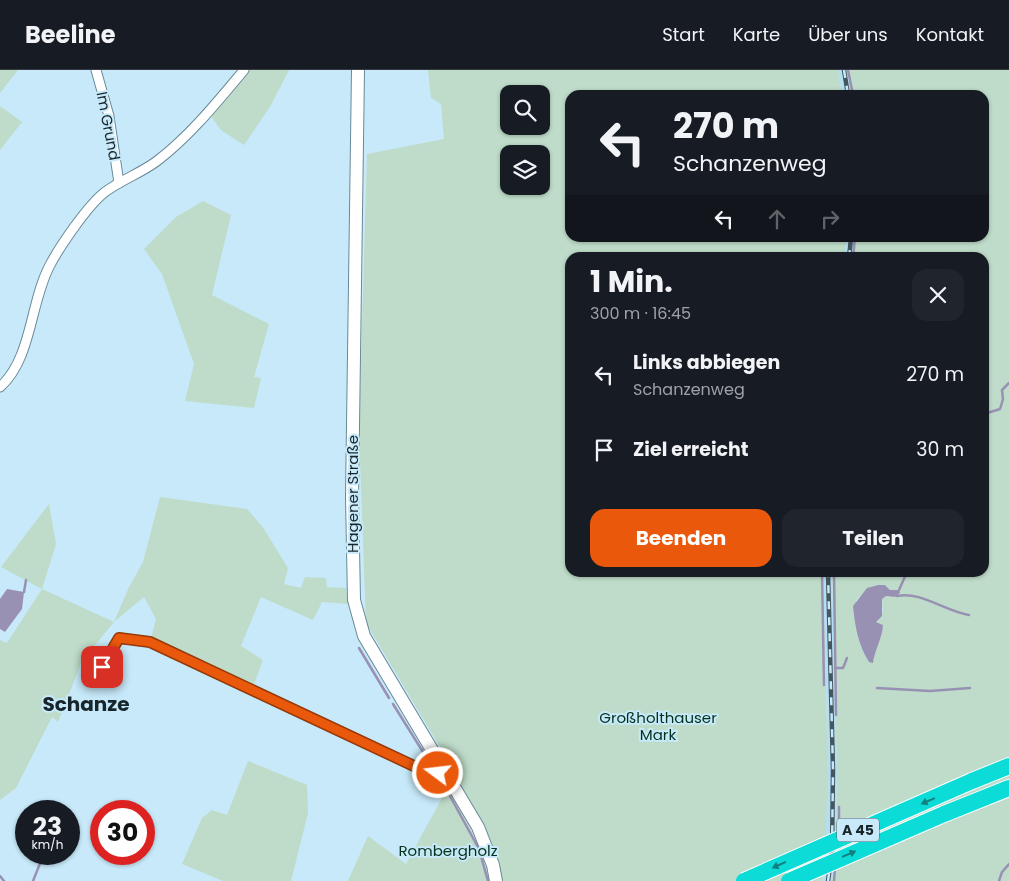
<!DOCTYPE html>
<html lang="de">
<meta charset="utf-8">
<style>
:root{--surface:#171b24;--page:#20242c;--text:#f1f3f6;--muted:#9ea1a6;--line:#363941;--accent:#ea580c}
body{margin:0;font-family:Poppins,sans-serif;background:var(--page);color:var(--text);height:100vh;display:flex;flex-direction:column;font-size:19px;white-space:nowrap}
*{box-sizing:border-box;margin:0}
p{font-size:16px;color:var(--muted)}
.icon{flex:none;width:28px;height:28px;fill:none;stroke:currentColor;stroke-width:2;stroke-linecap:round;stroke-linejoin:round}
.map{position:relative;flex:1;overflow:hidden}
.drawer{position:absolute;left:565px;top:182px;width:424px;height:325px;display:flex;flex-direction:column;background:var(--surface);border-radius:15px;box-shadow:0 1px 4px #0004}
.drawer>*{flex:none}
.banner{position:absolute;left:565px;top:20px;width:424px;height:152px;border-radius:15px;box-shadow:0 1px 4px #0004;background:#171b24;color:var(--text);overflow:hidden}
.controls{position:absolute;left:500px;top:15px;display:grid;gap:10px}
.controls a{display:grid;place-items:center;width:50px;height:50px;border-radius:10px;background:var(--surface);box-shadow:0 1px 4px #0004;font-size:25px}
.speed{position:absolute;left:15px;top:730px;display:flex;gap:10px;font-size:25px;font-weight:700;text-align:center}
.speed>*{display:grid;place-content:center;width:65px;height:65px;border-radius:50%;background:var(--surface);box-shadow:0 1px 4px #0004;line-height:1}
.speed small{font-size:12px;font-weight:400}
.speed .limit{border:8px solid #d22;background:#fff;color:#111}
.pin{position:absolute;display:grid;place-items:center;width:42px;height:42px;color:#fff;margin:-21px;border-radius:10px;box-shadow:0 2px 8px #0006}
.me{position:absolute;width:55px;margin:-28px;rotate:285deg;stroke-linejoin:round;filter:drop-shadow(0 0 4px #0008)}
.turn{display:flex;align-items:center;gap:18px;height:105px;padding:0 25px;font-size:22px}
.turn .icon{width:65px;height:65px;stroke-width:2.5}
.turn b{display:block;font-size:35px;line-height:42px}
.lanes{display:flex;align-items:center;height:48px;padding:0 25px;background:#0003;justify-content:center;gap:25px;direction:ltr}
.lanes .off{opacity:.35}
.round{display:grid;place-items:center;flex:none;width:52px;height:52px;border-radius:15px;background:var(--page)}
.headline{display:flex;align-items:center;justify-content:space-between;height:85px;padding:0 25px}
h1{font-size:30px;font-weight:700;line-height:38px}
.action{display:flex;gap:10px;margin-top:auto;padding:10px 25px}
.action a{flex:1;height:58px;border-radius:15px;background:var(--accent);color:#fff;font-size:20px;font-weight:700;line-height:58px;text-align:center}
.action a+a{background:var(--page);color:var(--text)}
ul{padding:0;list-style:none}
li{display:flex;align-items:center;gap:15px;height:75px;padding:0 25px}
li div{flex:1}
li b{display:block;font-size:19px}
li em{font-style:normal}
header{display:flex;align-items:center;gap:30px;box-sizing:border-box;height:70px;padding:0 25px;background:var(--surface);border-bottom:1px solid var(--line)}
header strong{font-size:24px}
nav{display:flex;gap:28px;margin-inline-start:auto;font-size:18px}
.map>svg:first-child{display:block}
.built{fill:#b4dff2}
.green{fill:#bedcc9;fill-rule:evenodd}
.water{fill:#9991b3}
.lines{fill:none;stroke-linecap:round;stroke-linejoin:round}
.stream{stroke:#9991b3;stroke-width:2.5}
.street-casing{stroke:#698997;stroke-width:11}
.secondary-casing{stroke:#698997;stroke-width:14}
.highway-casing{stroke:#fff;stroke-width:18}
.street{stroke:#fff;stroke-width:9}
.secondary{stroke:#fff;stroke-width:12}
.highway{stroke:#0cdcd8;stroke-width:16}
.rail-casing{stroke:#44575f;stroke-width:4.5}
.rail{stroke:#c7e9f9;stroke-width:2.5;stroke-dasharray:8;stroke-linecap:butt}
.highway-bridge-casing{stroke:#fff;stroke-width:18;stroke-linecap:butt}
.highway-bridge{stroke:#0cdcd8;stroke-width:16}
.oneway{fill:#128081}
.route-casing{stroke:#983908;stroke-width:12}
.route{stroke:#ea580c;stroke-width:9}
.labels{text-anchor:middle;stroke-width:4;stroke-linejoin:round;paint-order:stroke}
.shield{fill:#c7e9f9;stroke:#4c6068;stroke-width:1}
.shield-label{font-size:14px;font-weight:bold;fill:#18252a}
.street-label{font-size:15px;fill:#18252a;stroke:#c7e9f9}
.park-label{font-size:15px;fill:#02321c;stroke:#c7e9f9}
.district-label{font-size:20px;font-weight:bold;fill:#18252a;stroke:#c7e9f9}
</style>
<header>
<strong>Beeline</strong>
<nav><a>Start</a><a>Karte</a><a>Über uns</a><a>Kontakt</a></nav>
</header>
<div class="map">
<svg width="1009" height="811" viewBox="0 0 1009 811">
<rect width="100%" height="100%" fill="#c7e9f9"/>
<g class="built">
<polygon points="838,0 847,0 851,25 842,25"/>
<polygon points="847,168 856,168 853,187 844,188"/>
<polygon points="832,502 837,700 836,781 832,811 822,811 825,785 827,648 823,503"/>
</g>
<g class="green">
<polygon points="0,0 18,0 0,23"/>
<polygon points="244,0 289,0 271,35 244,75 221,60 208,42"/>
<path d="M428,0h410l4,25h-272v143h277l-3,19 -274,1v314l253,1 5,199 -3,83 -3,26h-326l-40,-93 -3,-19 -87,-146 -7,-192 8,-277 77,-15 -3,-35 -10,-6zM509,24h32v32h-32zM509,84h32v32h-32z"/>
<path d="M847,0h162v811h-177l4,-30 1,-81 -5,-197 152,-1v-314l-131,-1 3,-19h128v-143h-133zM878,515h7l5,5h9l-4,7 -9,-1 -4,3 1,13 -7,10 7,3c0,6 -9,34 -14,37 -13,-19 -13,-39 -13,-62l14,-13z"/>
<polygon points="0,36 22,52 0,80"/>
<polygon points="203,131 231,145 212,225 269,254 254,307 261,308 254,338 185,331 194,294 162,204 144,179 176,147"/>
<polygon points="160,427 247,439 262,456 288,498 284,514 301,518 305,507 326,508 327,517 346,518 348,534 322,532 313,550 261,527 241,576 263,590 252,620 150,572 156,549 144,527 114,552 82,591 58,652 52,647 16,718 0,730 0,570 7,573 42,519 1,497 49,434 56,474 42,519 114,552 129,517 143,492"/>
<polygon points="248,691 307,715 308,743 291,811 223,811 182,794 202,748 212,740 227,745"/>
<path d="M448,717c18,31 33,59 41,94h-141l20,-45 38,28z"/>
</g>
<g class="water">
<path d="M878,515h7l5,5h9l1,3 -5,4 -9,-1 -4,3v17l-6,6 7,3c0,11 -9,27 -10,38l-4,-1c-11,-17 -14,-36 -16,-56l14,-18z"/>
<polygon points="7,519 24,522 22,539 5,562 0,559 0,529"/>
</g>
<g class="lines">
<g class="stream">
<polyline points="848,0 853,25"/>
<polyline points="853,188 855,168"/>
<polyline points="984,344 1000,339 1003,329 1002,320 1009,313"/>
<polyline points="822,502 824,615"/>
<polyline points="834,502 836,645"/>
<polyline points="899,520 907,502"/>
<polyline points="24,522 26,510"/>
<path d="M897,526c24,-5 47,15 72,19"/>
<polyline points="359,578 389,628"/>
<polyline points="835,598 843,598 847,588"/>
<polyline points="877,618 930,621 970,618"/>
<polyline points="393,634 433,698"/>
<polyline points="445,717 479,779 488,811"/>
<polyline points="839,763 839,737"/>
<polyline points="0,806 4,811"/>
<polyline points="33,811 41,791 38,784"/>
<polyline points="834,811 835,798"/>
<polyline points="999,811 1002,802 1009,794"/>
</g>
<defs>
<g id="street">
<polyline points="96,0 109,46 119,113"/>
<path d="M0,317c32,-28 30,-85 50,-122 10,-19 38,-60 55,-73 16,-12 36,-19 52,-31 33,-25 61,-60 87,-91"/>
<polyline points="102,597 119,568 150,572 431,704 444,699"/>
</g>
<polyline id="secondary" points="358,0 352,427 354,530 364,566 478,757 493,795 496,811"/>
<g id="highway">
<polyline points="972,711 1009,696"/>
<polyline points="944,744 1009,718"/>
</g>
</defs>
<use href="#street" class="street-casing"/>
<use href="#secondary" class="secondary-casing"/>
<use href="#highway" class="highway-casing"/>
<use href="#street" class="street"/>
<use href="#secondary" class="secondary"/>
<use href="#highway" class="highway"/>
<defs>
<g id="rail">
<polyline points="844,0 848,25"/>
<polyline points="849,188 851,168"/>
<polyline points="828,811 832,782 833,700 828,502"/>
</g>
</defs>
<use href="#rail" class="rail-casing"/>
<use href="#rail" class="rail"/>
<defs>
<g id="highway-bridge">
<polyline points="744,811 972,711"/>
<polyline points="789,811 944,744"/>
</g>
</defs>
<use href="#highway-bridge" class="highway-bridge-casing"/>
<use href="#highway-bridge" class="highway-bridge"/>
</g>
<defs><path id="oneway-solid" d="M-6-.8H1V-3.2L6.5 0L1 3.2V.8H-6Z" transform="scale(1.25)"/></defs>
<g class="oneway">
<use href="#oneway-solid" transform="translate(928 731) rotate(157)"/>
<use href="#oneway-solid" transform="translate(849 784) rotate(-23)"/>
<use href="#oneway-solid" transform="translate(779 795) rotate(156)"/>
</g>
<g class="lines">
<defs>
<polyline id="route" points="102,597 119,568 150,572 431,704 438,703"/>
</defs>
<use href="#route" class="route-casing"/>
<use href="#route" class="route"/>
</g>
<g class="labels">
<rect class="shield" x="837" y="748.5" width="42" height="23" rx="4"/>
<g class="shield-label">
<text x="858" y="765">A 45</text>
</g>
<g class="street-label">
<text transform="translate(108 56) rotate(79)" y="5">Im Grund</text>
<text transform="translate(353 424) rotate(-90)" y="5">Hagener Straße</text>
</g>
<g class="park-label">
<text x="658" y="653">Großholthauser<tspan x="658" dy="17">Mark</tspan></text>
<text x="448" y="786">Rombergholz</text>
</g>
<g class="district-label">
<text x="86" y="641">Schanze</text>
</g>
</g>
</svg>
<div class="controls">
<a><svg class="icon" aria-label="search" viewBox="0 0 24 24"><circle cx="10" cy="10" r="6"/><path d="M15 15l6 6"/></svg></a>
<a><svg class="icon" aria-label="layers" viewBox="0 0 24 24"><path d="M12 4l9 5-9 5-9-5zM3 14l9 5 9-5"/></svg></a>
</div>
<div class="speed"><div>23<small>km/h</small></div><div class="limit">30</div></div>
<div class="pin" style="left:102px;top:597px;background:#d93025"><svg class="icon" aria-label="arrive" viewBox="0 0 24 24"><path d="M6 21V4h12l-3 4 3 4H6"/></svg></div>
<svg class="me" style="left:438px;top:703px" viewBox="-20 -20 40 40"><circle r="17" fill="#ea580c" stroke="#fff" stroke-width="3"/><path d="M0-11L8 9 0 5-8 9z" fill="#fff"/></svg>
<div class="banner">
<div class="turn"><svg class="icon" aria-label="left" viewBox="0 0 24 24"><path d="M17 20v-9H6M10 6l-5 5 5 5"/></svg><div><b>270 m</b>Schanzenweg</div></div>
<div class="lanes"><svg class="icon" aria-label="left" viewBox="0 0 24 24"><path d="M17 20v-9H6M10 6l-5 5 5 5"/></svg><svg class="icon off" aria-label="ahead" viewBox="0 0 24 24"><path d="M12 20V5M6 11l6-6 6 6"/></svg><svg class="icon off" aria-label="right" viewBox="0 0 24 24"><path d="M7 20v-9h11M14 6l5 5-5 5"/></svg></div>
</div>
<section class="drawer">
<div class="headline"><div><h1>1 Min.</h1><p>300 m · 16:45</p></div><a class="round"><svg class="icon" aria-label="close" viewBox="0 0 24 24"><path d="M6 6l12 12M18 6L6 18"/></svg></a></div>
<ul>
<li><svg class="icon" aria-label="left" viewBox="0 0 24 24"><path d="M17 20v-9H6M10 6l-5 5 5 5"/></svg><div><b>Links abbiegen</b><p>Schanzenweg</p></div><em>270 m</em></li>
<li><svg class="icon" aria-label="arrive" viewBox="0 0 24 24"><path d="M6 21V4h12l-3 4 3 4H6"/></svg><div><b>Ziel erreicht</b></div><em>30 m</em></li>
</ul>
<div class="action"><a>Beenden</a><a>Teilen</a></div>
</section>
</div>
